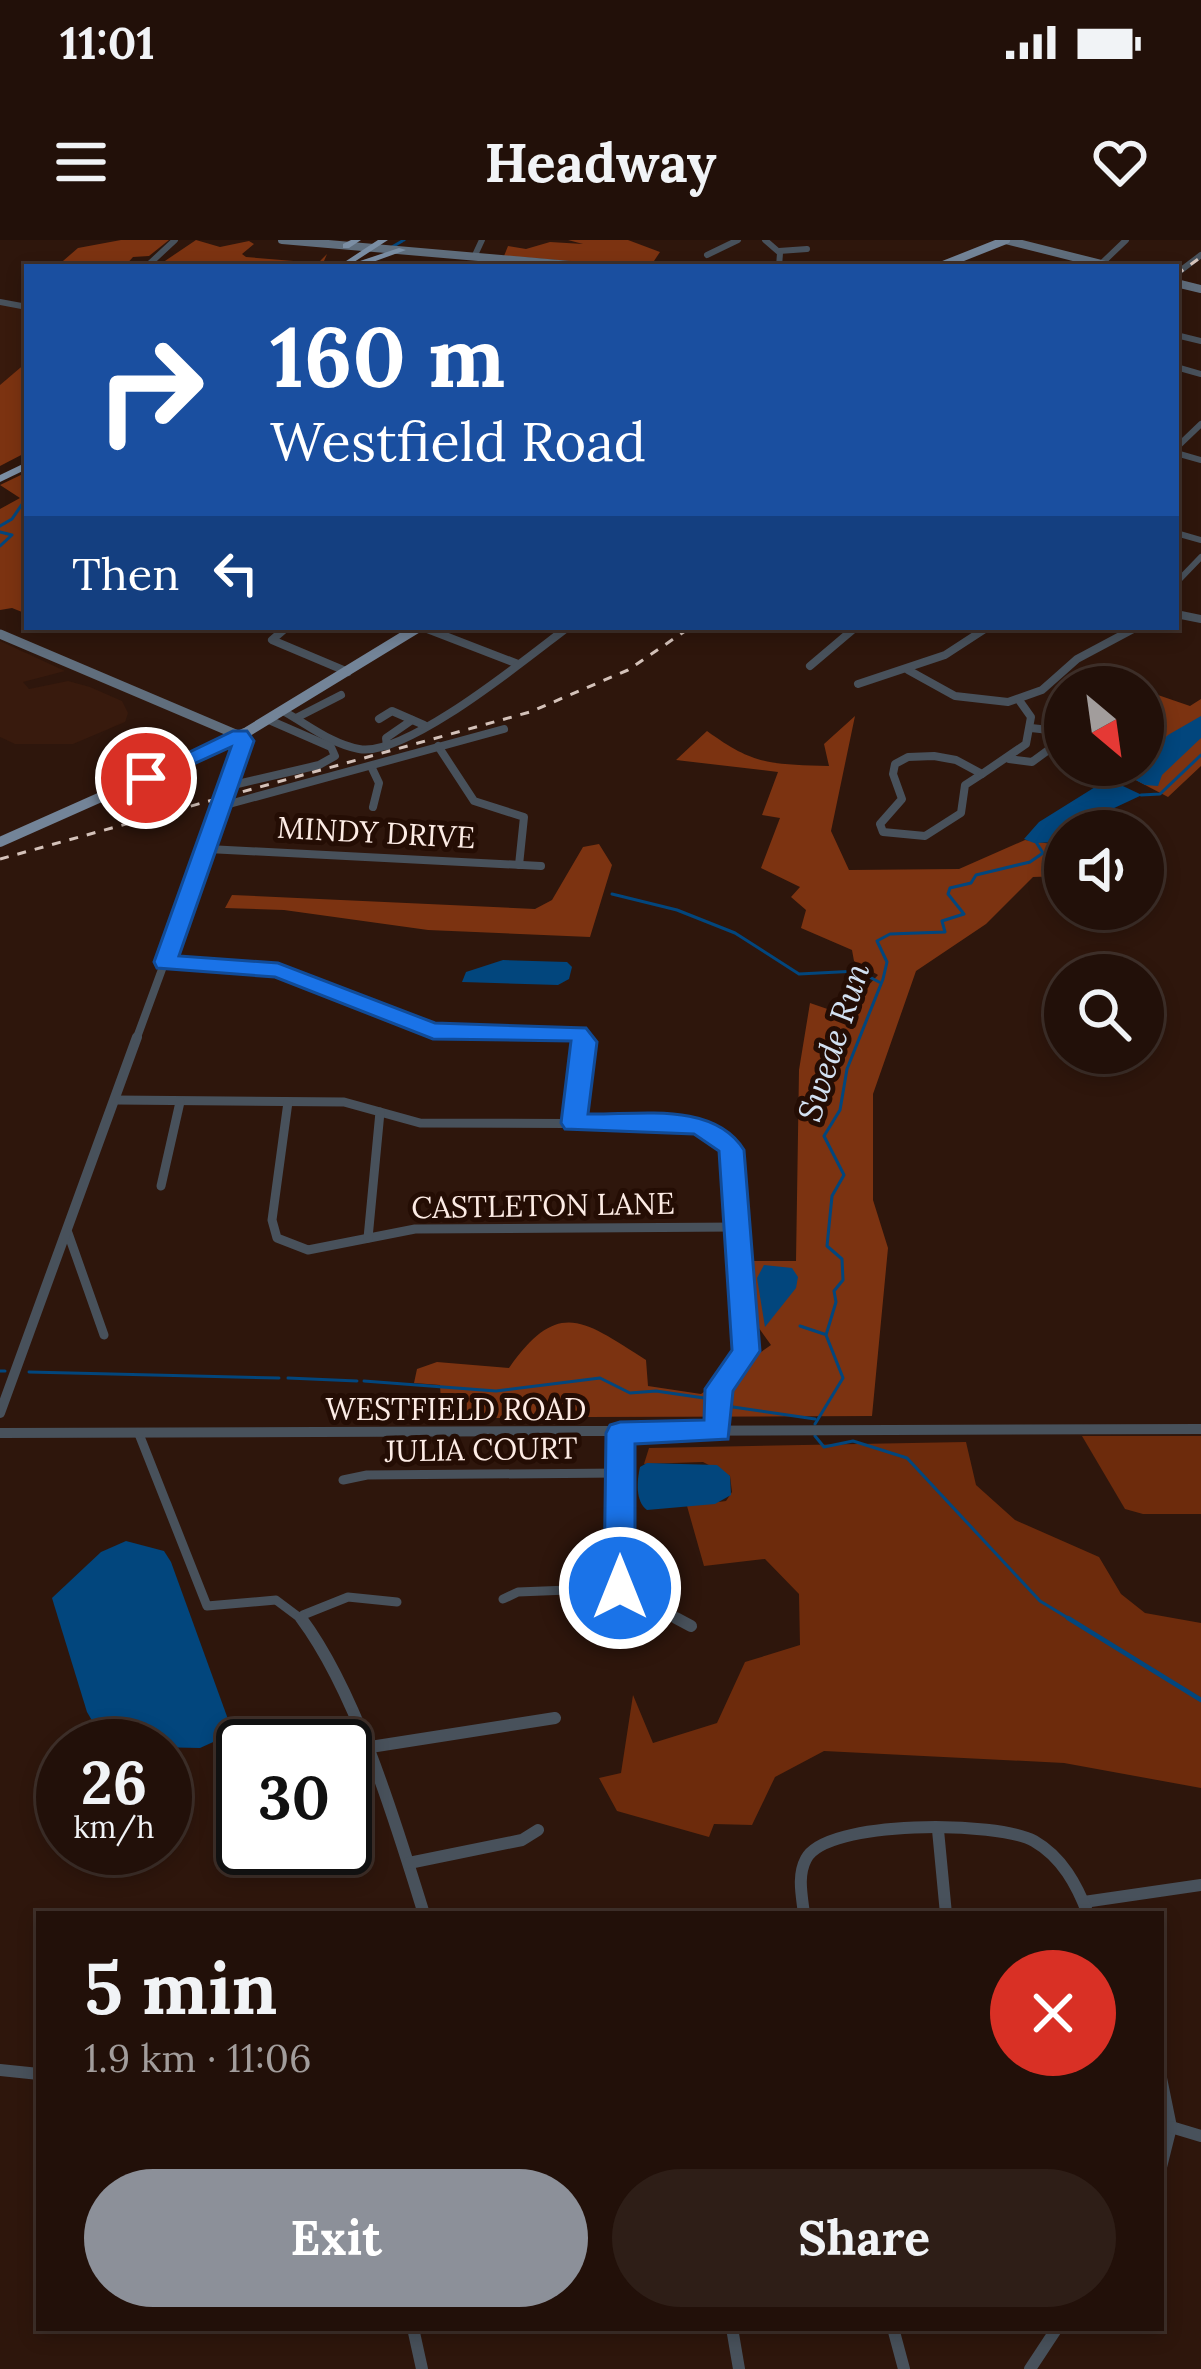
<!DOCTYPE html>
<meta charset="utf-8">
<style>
:root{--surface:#221009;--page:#2e1e17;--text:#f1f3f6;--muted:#a29d9c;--line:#3f302a;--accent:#8c9099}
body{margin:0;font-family:Lora,serif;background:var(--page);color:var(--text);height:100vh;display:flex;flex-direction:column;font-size:45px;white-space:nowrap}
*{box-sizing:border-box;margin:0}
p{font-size:39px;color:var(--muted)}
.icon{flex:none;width:66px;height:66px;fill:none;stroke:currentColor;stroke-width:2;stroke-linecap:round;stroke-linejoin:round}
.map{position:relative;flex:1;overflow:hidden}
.side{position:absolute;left:36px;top:1671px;width:1128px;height:420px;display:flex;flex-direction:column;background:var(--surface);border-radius:0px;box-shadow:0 6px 18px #0003,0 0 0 3px var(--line)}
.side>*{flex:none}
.guide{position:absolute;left:24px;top:24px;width:1155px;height:366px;border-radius:0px;box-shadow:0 6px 18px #0003,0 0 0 3px var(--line);background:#1a4fa0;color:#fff;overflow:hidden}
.needle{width:78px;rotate:151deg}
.fabs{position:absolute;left:1044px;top:426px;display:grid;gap:24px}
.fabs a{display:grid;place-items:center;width:120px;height:120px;border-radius:50%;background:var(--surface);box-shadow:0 6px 18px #0003,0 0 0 3px var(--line);font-size:60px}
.speed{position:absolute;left:36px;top:1479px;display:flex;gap:24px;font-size:60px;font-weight:700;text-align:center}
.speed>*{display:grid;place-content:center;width:156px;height:156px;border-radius:50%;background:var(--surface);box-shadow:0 6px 18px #0003,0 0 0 3px var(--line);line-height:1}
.speed small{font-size:30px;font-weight:400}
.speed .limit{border:6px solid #111;border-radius:18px;background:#fff;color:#111}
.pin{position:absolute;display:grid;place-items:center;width:102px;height:102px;color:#fff;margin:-51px;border:6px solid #fff;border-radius:50%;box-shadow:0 3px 12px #0007}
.me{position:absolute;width:132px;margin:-66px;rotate:0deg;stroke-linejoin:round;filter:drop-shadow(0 0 9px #0008)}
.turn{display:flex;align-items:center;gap:42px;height:252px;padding:0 48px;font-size:54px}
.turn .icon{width:156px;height:156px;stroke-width:2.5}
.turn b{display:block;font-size:84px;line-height:102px}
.then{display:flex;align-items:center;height:114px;padding:0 48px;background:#0003;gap:24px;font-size:45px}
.round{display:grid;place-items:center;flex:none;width:126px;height:126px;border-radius:63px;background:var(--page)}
.summary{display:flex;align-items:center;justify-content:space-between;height:204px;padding:0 48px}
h1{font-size:72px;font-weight:700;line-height:90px}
.primary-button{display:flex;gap:24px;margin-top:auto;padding:24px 48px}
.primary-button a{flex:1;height:138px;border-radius:72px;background:var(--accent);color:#fff;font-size:48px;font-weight:700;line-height:138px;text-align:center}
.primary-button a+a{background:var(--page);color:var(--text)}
.status{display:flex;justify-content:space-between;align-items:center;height:84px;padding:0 60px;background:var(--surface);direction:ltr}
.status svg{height:33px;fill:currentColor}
header{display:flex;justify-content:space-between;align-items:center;height:156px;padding:0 48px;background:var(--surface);font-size:54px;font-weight:700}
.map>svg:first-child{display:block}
.built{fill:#381a0d}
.green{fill:#6d2b0c}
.forest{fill:#7c3311}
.water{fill:#02467d}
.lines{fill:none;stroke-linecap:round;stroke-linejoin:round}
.stream-far1{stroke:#02467d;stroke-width:3}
.stream{stroke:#02467d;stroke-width:4.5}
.minor-far3{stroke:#48515b;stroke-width:6}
.minor-far2{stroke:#48515b;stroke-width:8}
.minor-far1{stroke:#48515b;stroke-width:9}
.minor{stroke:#48515b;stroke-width:12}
.tertiary-far1{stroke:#48515b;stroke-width:8}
.tertiary{stroke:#48515b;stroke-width:10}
.secondary-far1{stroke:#606e7d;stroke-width:8}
.secondary{stroke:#606e7d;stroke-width:9}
.primary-far1{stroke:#738498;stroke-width:8}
.primary{stroke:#738498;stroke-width:10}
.trunk{fill:#7b8ea4;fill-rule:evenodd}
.rail{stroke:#d4c2ba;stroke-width:3;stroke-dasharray:9 9;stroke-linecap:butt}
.route{fill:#1a73e8;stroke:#114b97;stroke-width:3}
.labels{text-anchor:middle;stroke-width:10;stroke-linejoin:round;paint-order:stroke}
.street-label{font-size:30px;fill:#fdece5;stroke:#240d04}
.water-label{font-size:33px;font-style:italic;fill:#d2e1f2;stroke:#240d04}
</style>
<div class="status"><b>11:01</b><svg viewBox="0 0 49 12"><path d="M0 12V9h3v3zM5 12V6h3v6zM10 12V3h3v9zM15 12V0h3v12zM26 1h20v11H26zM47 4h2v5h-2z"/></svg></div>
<header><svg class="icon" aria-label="menu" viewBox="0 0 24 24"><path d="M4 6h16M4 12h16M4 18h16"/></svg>Headway<svg class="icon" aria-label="heart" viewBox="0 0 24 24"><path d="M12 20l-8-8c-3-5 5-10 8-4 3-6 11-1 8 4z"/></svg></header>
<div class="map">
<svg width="1201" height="2129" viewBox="0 0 1201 2129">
<rect width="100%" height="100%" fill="#2e160c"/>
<g class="built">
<polygon points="0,62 27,68 27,122 0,145"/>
<polygon points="0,401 65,431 23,442 29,449 68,441 90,447 122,461 128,473 125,482 73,504 15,504 0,497"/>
</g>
<g class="green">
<polygon points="1082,1196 1201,1196 1201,1274 1143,1274 1125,1269"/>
<polygon points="966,1202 976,1245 1015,1280 1099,1317 1121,1354 1145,1373 1201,1383 1201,1548 1064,1523 824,1511 775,1537 752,1585 714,1584 709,1597 617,1571 599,1538 621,1533 633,1455 653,1503 717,1483 745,1422 800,1405 799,1354 765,1319 704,1326 687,1266 726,1261 732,1252 730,1236 703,1222 644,1224 649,1208"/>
</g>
<g class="forest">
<polygon points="121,0 169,0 149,16 133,17 124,27 56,27 78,8"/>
<polygon points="196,0 220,7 249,1 254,4 242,14 246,17 318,23 327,14 324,21 334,25 156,27"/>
<polygon points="568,0 628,0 660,12 650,27 504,16 508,6 526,9 550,2 583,4"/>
<polygon points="27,122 27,212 0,226 0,145"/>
<polygon points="27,232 27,374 12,368 0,370 0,269 20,258 0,245"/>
<polygon points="1155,454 1190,466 1201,459 1201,526 1168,557 1107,525 1143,525 1143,499 1161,489 1163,481"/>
<path d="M855,476l-24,115 18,39 110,-1 66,-29 40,6v30l-32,1 -47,47 -70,47 -43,123v106l15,48 -16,168 -288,1v-6l-47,-2 -6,9h-89l-2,-33 -26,-2 3,-14 20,-7 72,6c50,-71 75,-47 137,-8l2,26 53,8 70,-49 -15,-21 -2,-63h42l3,-191 11,-67 32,11 36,-39 -24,-14 -2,-11 -51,-22 5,-18 -15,-13 9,-10 -39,-19 19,-50 -18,-3 16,-43 -102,-12 31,-29c48,35 64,33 122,35l-5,-22z"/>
<polygon points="599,604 612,625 590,697 428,690 284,670 225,668 232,655 535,669 552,660 583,607"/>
</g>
<g class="water">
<polygon points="1201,476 1201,498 1162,535 1158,546 1145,545 1117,530 1143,525 1143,518 1168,495"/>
<polygon points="1108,539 1142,555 1065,591 1059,602 1034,603 1024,599 1039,582"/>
<polygon points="503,720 567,722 572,727 569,739 558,745 462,742 466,732"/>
<polygon points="764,1025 792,1028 798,1037 796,1048 765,1087 757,1038"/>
<path d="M647,1223l70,2 13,11 1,19 -16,9 -68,6c-12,-9 -10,-29 -7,-43z"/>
<polygon points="126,1301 164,1311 171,1322 233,1493 200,1508 107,1506 87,1472 52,1358 101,1312"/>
</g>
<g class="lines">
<g class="stream-far1">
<polyline points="392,7 404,0"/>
<polyline points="363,27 375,22"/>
<polyline points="0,286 12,279 27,257"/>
<polyline points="0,292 12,295 0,306"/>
<polyline points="1141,555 1160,554 1201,515"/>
<polyline points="612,654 677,670 735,693 799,734 858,731 879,742"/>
<polyline points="800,1086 824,1094"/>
<polyline points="0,1131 5,1131"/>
<polyline points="29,1132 279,1138"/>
<polyline points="288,1138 357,1141"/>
<polyline points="364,1141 496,1151 600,1138 630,1153 656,1151 704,1158"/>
<polyline points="726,1166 815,1179"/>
<polyline points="815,1184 843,1138 826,1095 836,1062 834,1051 843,1040 842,1019 827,1006 832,956 844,935 824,896 840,870 847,829 883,739 887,722 877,701 890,694 945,692 942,681 964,674 948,654 950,648 971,643 976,635 1030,622 1043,613 1036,602"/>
<polyline points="815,1196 824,1207 853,1201 907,1218 1040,1361 1073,1381"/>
</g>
<polyline class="stream" points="1068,1378 1201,1460"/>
<g class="minor-far3">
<polyline points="765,0 780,13 779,27"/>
<polyline points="779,11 807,9"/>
<polyline points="475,15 482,0"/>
<polyline points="707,15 738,0"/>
<polyline points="1101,24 1126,0"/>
<polyline points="146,27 175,0"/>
<polyline points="1176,34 1201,15"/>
<polyline points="0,62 27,67"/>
<polyline points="1176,95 1201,101"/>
<polyline points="1176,127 1201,134"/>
<polyline points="1176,208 1201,184"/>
<polyline points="1176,213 1201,220"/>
<polyline points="1176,293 1201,300"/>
<polyline points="1176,343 1201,317"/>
</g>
<g class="minor-far2">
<polyline points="1176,374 1201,379"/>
<polyline points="287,387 272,400 348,432"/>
<polyline points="422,387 518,424"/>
<polyline points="810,426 856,387"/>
<polyline points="908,430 955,456 1008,462 1042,450 1077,419 1137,387"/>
<polyline points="858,444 945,415 988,387"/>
<path d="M283,471c24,13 48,33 76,38 47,9 169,-92 209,-122"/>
<polyline points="296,478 341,455"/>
<polyline points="379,479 392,471 424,485"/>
<polyline points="387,506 386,498 412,480"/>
<polyline points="438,506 474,561 524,577 519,625"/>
<polygon points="934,516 956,520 982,534 965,545 961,573 925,596 883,592 880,584 902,559 893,534 895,524 908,517"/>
<polyline points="1009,519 1032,522 1062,500 1058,491 1031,488"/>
<polyline points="371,526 379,543 373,567"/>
<polyline points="982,534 1026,504 1031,477 1019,460"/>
<polyline points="229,546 319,525 335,516 331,507 269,480"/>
<polyline points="222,566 504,489"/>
<polyline points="208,609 541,626"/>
<polyline points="165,722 278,730 433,791 578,793 584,800"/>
</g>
<g class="minor-far1">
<polyline points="116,860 344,862 420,883 684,884 718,894 733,914 746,1111 718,1152 718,1191"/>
<polyline points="288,862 272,980 277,998 308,1010 415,989 738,987"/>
<polyline points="574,883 585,802 581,797"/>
<polyline points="161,946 180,862"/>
<polyline points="68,993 104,1095"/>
<polyline points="368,998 380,872"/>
<polyline points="620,1193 619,1348 682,1381"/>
<polyline points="139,1194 207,1366 276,1360 304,1381"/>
<polyline points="343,1240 367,1235 620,1233"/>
<polyline points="503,1359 518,1352 619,1348"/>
<polyline points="303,1375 348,1357 397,1362"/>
</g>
<g class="minor">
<path d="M301,1378c56,75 95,206 123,296"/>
<polyline points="676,1378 691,1386"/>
<polyline points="364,1508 555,1478"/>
<polyline points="938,1590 946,1674"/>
<polyline points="409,1623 522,1600 538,1590"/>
<polyline points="1084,1662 1201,1645"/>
<path d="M804,1674c-2,-18 -7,-38 2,-55 20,-40 193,-38 228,-18 28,16 43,44 54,73"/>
<polyline points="0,1830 39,1834"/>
<polyline points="1161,1838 1171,1887 1161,1927"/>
<polyline points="1171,1887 1201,1896"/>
<polyline points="413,2088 422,2129"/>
<polyline points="732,2088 739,2129"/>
<polyline points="893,2088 904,2129"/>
<polyline points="1030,2129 1057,2088"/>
</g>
<polyline class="tertiary-far1" points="136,800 243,509 240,496"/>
<g class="tertiary">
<polyline points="0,1173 137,797"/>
<polyline points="0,1193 1201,1189"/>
</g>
<g class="secondary-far1">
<polyline points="282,0 593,27"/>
<polyline points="1006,0 1113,27"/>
<polyline points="1176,43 1201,49"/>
</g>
<polyline class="secondary" points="0,394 240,496"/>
<polyline class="primary-far1" points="938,27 1006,0"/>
<polyline class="primary" points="0,602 247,492 419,387"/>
<g class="trunk">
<polygon points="351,0 361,0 349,8 343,8 343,4"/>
<polygon points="378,0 388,0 351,24 399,8 406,10 359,27 337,27"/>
<polygon points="27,222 27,229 0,242 0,235"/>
</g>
<g class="rail">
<polyline points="1176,35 1201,17"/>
<polyline points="0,619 530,472 628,430 691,387"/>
</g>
</g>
<path class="route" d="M233,491h14l7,10 -75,215 99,7 157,60 151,5 11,14 -9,72c50,1 126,-13 156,36l16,201 -27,40 -5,48 -93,5v144l-5,10 -10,4 -11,-4 -5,-10 2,-155 4,-8 10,-3 84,-2 1,-31 27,-39 -13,-199 -25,-17 -129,-5 -4,-6 10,-82 -138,-2 -158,-62 -118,-9 -3,-6 77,-215 -77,35 -18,-4z"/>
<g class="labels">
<g class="street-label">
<text transform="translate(376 593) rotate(3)" y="10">MINDY DRIVE</text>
<text transform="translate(543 966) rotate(-1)" y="10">CASTLETON LANE</text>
<text x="456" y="1180">WESTFIELD ROAD</text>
<text transform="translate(481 1210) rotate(-1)" y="10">JULIA COURT</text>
</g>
<g class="water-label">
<text transform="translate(833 802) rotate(-72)" y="12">Swede Run</text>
</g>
</g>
</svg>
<div class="fabs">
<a><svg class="needle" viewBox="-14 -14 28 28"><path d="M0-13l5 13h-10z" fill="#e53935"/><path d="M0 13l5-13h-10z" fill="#a29d9c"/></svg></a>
<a><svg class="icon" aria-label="sound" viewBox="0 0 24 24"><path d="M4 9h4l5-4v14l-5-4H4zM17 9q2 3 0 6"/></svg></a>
<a><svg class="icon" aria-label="search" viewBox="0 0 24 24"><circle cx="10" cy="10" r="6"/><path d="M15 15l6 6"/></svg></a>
</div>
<div class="speed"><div>26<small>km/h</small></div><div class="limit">30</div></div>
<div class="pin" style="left:146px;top:538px;background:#d93025"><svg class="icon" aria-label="arrive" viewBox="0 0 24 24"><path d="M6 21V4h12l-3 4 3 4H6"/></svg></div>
<svg class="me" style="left:620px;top:1348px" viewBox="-20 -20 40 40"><circle r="17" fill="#1a73e8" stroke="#fff" stroke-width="3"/><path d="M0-11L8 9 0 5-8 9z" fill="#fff"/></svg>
<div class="guide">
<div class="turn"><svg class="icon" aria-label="right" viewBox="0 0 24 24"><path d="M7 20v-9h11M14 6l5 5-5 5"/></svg><div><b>160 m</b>Westfield Road</div></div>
<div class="then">Then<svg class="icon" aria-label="left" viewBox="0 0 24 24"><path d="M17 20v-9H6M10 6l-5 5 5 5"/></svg></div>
</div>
<section class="side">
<div class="summary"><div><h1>5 min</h1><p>1.9 km · 11:06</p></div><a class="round" style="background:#d93025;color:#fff"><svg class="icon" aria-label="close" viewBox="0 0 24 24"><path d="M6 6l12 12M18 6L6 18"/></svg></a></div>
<div class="primary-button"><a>Exit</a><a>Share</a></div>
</section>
</div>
